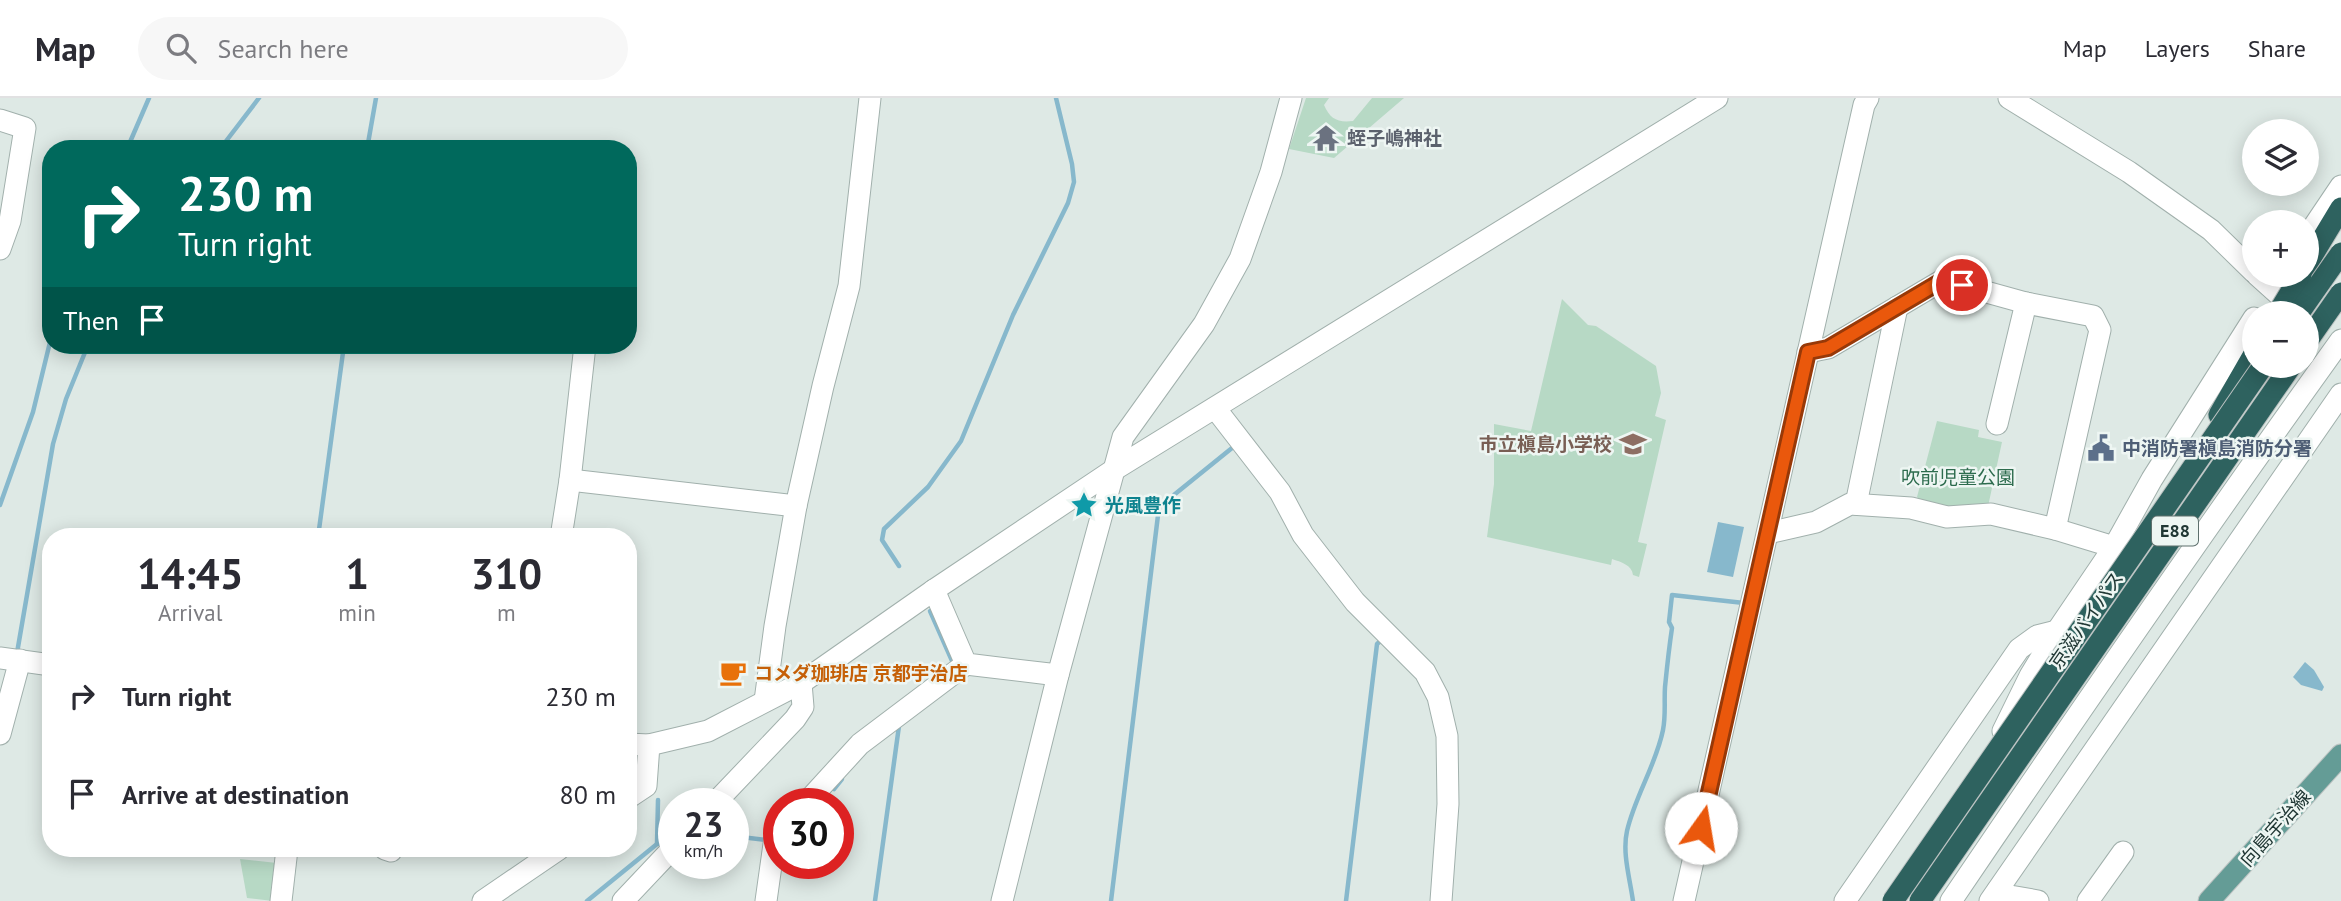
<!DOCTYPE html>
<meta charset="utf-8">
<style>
:root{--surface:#fff;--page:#f7f7f7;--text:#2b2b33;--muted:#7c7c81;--line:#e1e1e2}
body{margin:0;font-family:"PT Sans","Noto Sans JP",sans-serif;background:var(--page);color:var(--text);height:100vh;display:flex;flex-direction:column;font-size:26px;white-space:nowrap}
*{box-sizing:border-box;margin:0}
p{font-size:23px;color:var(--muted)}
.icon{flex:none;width:38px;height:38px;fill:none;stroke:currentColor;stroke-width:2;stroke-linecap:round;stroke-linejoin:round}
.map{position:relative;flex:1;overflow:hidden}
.details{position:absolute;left:42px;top:430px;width:595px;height:329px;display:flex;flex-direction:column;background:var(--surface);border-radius:28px;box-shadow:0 4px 18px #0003}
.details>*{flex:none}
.top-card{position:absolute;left:42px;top:42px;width:595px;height:214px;border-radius:28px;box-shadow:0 4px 18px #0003;background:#00695c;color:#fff;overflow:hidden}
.buttons{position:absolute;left:2242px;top:21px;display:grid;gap:14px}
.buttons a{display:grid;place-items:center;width:77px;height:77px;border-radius:50%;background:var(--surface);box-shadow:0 4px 18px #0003;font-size:35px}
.speed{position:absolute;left:658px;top:690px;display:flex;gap:14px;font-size:35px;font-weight:700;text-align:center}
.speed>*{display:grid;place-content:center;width:91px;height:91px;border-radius:50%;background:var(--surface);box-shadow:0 4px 18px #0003;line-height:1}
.speed small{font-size:18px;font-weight:400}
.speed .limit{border:10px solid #d22;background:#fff;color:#111}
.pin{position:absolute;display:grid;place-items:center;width:60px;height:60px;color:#fff;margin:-30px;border:4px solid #fff;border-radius:50%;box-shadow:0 2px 7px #0007}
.me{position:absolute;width:77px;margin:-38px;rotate:13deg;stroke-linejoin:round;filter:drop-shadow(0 0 5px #0008)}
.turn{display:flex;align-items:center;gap:24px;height:147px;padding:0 21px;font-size:32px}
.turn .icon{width:91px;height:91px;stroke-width:2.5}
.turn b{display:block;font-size:49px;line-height:60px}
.then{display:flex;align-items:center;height:66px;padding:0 21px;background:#0003;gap:14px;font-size:26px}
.eta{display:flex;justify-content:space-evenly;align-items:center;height:119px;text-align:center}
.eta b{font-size:42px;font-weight:600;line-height:49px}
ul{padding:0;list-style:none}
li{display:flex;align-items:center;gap:21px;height:98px;padding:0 21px}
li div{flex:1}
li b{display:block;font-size:26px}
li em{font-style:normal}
header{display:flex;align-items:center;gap:42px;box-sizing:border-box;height:98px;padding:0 35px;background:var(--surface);border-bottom:2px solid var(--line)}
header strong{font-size:33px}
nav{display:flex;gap:38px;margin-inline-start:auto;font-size:24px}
.search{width:490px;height:63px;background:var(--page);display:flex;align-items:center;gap:18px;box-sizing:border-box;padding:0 24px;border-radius:38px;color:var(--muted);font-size:26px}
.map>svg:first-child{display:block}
.green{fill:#b7d9c5}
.water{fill:#87b8cc}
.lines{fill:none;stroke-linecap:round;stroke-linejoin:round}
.stream{stroke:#87b8cc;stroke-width:4.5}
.minor-casing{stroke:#a1b0ac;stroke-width:23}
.major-casing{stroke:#bcc3c2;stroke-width:23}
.highway-casing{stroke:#bcc3c2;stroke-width:23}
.minor{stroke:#fff;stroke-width:21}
.major{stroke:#649c96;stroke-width:21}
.highway{stroke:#2e625f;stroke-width:21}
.highway-bridge-casing{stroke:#bcc3c2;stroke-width:23;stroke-linecap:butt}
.highway-bridge{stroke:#2e625f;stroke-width:21}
.route-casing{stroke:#983908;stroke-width:18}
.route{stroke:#ea580c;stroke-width:12}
.labels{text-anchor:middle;stroke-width:5;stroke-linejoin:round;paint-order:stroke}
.shield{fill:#eef6f3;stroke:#5e706d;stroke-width:2}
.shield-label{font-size:18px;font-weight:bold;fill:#203734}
.worship-label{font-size:19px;font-weight:bold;fill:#5b616d;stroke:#eef6f3;text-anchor:start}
.education-label{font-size:19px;font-weight:bold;fill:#785e54;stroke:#eef6f3;text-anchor:end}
.service-label{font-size:19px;font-weight:bold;fill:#4e5e75;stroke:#eef6f3;text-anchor:start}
.park-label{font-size:19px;fill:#2d6c4e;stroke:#eef6f3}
.culture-label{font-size:19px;font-weight:bold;fill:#0d838f;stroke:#eef6f3;text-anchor:start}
.street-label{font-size:19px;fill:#203734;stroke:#eef6f3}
.food-label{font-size:19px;font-weight:bold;fill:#c56008;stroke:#eef6f3;text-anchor:start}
</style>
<header>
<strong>Map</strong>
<div class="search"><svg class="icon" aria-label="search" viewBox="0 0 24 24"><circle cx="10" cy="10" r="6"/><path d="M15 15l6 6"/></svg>Search here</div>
<nav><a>Map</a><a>Layers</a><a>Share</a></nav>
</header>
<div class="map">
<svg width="2341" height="803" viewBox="0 0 2341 803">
<rect width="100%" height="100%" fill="#dee9e5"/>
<g class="green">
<path d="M1306,0h23l-5,7c6,14 14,18 29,16l19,-23h32l-70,60 -45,-9z"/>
<path d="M1562,201l26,26 8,1 60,40 5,27 -6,23 11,4 -28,122 9,2 -8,33 -6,-2c-1,-10 -12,-13 -21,-16l-1,6 -124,-28 7,-53v-60l37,7z"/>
<polygon points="1937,323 1979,332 1978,339 2002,344 1987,413 1926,408 1917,399"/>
<polygon points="240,761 277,765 273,803 247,800"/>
</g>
<g class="water">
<polygon points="1718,424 1744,429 1733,479 1707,474"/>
<polygon points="2305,564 2314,572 2324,589 2322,593 2301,587 2293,579"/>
</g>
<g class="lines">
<g class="stream">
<polyline points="127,51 149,0"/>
<polyline points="220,51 259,0"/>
<polyline points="367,51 376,0"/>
<polyline points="0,407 33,314 51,240"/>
<polyline points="318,439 344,247"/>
<polyline points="899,468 882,442 884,431 928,389 961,343 1013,217 1068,105 1074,84 1072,66 1056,0"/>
<polyline points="930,513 953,565"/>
<polyline points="17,555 53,346 66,301 88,247"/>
<polyline points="834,691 842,681"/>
<polyline points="733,738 767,742"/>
<polyline points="657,746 658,702"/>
<polyline points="587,803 657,746 664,744"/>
<polyline points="875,803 899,628"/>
<polyline points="1111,803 1159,409 1232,350"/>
<polyline points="1346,803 1377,546 1384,540"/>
<path d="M1633,803c-3,-22 -11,-48 -6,-70 8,-35 29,-66 36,-101 3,-15 1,-28 2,-43 2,-20 4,-39 7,-59l-3,-6 3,-27 72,8"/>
</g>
<defs>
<g id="minor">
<polyline points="2009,0 2129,74 2211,132 2254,174"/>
<polyline points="0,22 25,30 10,123 0,151"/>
<polyline points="2306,140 2341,88"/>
<polyline points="2257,177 2297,213"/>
<polyline points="1808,254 1828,250 1943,182 2026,205 2093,218 2100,232 2055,431"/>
<polyline points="1215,310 1280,394 1303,437 1355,504 1425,574 1438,599 1447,638 1448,706 1441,803"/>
<polyline points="1997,326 2026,205"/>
<polyline points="570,382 796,408"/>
<polyline points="1856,406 1897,209"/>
<polyline points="1768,435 1816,424 1850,406 1911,410 1947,419 1991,416 2055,431 2114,449"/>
<polyline points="561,439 570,382 585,247"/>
<polyline points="934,492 966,566 1058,577"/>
<polyline points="0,560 51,567"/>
<polyline points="765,603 775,528 796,408 823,288 849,188 870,0"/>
<polyline points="2003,633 2030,578 2057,533 2114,449 2152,381 2254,220"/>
<polyline points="0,636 20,562"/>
<polyline points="628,646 649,647"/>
<polyline points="628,700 646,688 649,647 708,633 801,585 934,492 1112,373 1717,0"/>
<polyline points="715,705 795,621 803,609 801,585"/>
<polyline points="806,705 860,646 966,566"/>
<polyline points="385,751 391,753"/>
<polyline points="1998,792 2010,798 2038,803"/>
<polyline points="281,803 287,751"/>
<polyline points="483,803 559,751"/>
<polyline points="623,803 674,749"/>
<polyline points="766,803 775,739 779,735"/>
<polyline points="1002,803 1058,577 1123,339 1204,226 1240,161 1271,74 1291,0"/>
<polyline points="1684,803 1864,7 1868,0"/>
<polyline points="1845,803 2019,551 2037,538 2057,533 2062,537"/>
<path d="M1951,803c128,-189 257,-376 390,-561"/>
<polyline points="1990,803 2341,296"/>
<polyline points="2088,803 2123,754"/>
</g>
<polyline id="major" points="2209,803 2341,657"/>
<g id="highway">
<polyline points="2306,168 2341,110"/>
<polyline points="2219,317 2254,256"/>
</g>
</defs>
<use href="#minor" class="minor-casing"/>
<use href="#major" class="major-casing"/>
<use href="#highway" class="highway-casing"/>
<use href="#minor" class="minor"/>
<use href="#major" class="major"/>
<use href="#highway" class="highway"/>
<defs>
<g id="highway-bridge">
<polyline points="2278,215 2301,177"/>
<polyline points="2299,215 2341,155"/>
<polyline points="2306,245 2341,195"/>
<polyline points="1893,803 2263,268"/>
<polyline points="1920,803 2291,268"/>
</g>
</defs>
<use href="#highway-bridge" class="highway-bridge-casing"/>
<use href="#highway-bridge" class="highway-bridge"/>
</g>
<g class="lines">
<defs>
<polyline id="route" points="1701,730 1808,254 1828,250 1943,182 1962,187"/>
</defs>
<use href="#route" class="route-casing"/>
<use href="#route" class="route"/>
</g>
<defs>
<symbol id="temple-bare" viewBox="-9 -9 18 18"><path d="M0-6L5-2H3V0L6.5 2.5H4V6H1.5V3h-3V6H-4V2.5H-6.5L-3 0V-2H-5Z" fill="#6b7280" stroke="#eef6f3" stroke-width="2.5" paint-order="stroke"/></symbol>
<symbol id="school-bare" viewBox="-9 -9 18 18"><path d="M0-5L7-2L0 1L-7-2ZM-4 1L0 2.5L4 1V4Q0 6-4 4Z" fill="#8d6e63" stroke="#eef6f3" stroke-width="2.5" paint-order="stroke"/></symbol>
<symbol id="civic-bare" viewBox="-9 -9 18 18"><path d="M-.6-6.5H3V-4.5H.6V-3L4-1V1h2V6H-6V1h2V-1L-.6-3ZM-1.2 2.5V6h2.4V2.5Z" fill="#5c6f8a" stroke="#eef6f3" stroke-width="2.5" paint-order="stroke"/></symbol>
<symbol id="sight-bare" viewBox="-9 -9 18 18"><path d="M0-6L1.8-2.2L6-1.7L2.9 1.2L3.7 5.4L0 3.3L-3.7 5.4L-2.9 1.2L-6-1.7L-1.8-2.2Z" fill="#0f9aa8" stroke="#eef6f3" stroke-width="2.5" paint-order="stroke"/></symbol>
<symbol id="cafe-bare" viewBox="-9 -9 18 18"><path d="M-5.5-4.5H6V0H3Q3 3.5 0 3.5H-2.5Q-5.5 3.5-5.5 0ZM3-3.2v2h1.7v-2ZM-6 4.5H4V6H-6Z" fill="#e8710a" stroke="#eef6f3" stroke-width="2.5" paint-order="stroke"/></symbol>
</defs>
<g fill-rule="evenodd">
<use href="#temple-bare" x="1307" y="21" width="38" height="38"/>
<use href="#school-bare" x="1614" y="327" width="38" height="38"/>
<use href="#civic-bare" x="2082" y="331" width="38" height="38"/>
<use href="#sight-bare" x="1065" y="388" width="38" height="38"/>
<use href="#cafe-bare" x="714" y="556" width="38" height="38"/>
</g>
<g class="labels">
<rect class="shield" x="2152" y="418.5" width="46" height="29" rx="5"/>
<g class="shield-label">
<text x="2175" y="439">E88</text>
</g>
<g class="worship-label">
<text x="1347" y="47">蛭子嶋神社</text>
</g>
<g class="education-label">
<text x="1612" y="353">市立槇島小学校</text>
</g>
<g class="service-label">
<text x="2122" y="357">中消防署槇島消防分署</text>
</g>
<g class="park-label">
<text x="1958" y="386">吹前児童公園</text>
</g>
<g class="culture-label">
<text x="1105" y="414">光風豊作</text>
</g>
<g class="street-label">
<text transform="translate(2086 522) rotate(-55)" y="7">京滋バイパス</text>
<text transform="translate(2275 730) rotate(-48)" y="7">向島宇治線</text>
</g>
<g class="food-label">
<text x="754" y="582">コメダ珈琲店 京都宇治店</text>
</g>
</g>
</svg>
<div class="buttons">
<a><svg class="icon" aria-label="layers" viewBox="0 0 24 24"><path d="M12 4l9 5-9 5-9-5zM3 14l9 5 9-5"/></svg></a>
<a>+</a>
<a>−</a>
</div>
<div class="speed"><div>23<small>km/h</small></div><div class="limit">30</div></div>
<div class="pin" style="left:1962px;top:187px;background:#d93025"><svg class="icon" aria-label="arrive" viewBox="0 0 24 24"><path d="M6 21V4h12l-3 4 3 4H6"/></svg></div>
<svg class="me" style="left:1701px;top:730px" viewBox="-20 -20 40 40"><circle r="19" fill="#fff"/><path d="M0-13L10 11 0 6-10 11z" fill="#ea580c"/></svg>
<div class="top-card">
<div class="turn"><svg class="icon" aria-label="right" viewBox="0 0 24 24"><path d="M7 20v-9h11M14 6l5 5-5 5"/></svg><div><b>230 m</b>Turn right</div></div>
<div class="then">Then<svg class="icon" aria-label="arrive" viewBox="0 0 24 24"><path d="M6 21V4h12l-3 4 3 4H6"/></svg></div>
</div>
<section class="details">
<div class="eta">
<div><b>14:45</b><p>Arrival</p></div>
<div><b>1</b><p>min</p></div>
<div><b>310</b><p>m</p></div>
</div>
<ul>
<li><svg class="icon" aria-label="right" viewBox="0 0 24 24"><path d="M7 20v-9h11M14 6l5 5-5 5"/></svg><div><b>Turn right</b></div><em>230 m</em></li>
<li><svg class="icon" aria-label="arrive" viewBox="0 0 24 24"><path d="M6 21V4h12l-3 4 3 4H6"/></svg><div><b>Arrive at destination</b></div><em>80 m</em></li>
</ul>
</section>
</div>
